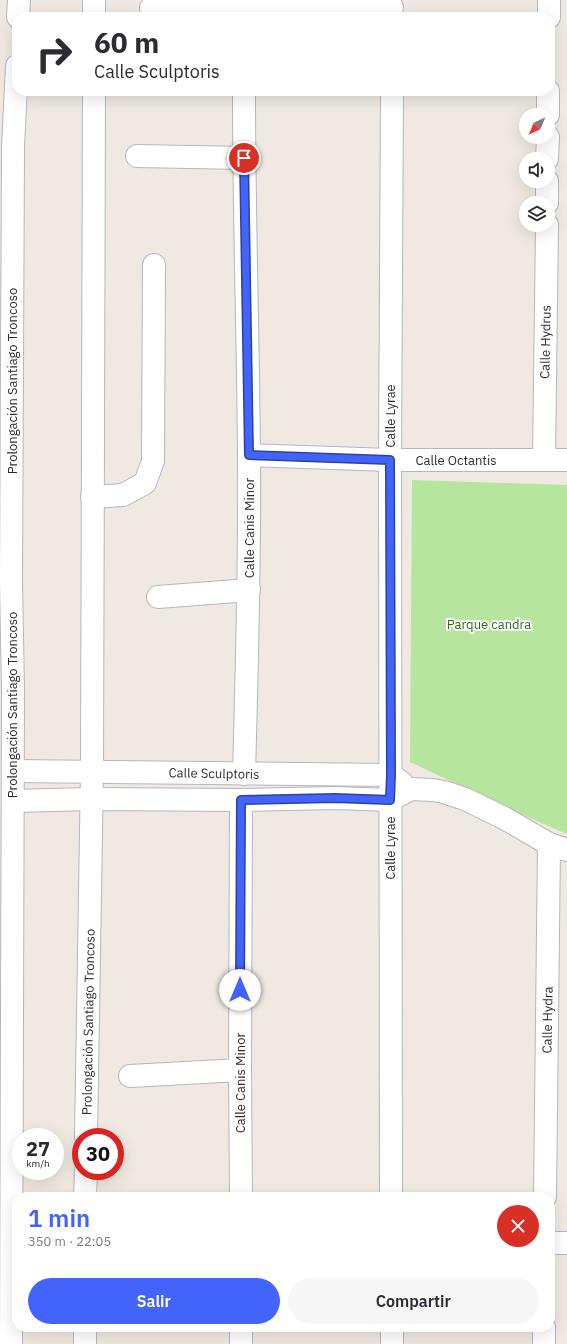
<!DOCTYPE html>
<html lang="es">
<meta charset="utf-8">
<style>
:root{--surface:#fff;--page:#f7f7f7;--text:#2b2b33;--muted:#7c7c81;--accent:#4264fb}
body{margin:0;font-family:"IBM Plex Sans",sans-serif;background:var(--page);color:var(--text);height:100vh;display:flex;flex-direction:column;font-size:15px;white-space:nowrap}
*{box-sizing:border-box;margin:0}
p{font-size:13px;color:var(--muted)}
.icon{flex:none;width:22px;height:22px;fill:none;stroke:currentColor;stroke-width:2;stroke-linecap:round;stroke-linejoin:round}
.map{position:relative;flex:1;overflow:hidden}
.details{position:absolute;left:12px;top:1192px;width:543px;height:140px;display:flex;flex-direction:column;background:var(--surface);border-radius:16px;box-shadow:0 4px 16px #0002}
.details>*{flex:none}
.hud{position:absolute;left:12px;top:12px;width:543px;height:84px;border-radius:16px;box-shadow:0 4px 16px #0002;background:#fff;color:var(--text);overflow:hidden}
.needle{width:26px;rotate:224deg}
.buttons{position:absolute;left:519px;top:108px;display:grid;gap:8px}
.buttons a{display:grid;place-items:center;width:36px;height:36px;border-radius:50%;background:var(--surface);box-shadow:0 4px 16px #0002;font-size:20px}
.speed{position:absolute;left:12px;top:1128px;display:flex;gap:8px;font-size:20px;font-weight:700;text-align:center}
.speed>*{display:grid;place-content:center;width:52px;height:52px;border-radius:50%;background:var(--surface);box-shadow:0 4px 16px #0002;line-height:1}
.speed small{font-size:10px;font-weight:400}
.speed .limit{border:6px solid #d22;background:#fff;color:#111}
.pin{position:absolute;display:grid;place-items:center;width:34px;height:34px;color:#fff;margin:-17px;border:2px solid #fff;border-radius:50%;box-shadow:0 1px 4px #0007}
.me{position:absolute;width:44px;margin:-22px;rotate:0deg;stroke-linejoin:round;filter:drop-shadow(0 0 3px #0008)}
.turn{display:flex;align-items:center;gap:14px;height:84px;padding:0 16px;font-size:18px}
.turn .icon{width:52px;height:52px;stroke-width:2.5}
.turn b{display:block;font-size:28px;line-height:34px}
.round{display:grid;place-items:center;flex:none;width:42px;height:42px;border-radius:21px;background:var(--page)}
.headline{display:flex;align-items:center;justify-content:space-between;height:68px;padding:0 16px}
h1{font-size:24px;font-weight:600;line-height:30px;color:var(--accent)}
.cta{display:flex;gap:8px;margin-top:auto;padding:8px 16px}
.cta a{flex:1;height:46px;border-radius:24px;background:var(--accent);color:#fff;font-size:16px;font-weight:600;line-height:46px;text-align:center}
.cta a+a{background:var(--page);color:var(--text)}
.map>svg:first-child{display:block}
.green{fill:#b6e59e}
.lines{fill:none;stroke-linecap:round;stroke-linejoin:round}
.minor-casing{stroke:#b4b7c1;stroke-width:24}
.minor{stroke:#fff;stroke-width:22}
.route-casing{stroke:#2b41a3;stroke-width:10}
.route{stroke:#4264fb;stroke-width:7}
.labels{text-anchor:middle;stroke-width:4;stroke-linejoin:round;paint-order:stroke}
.street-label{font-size:13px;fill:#2e2e2e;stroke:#fff}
.park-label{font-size:13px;fill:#2c6e1b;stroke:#fff}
</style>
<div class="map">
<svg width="567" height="1344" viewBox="0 0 567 1344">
<rect width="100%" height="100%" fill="#efe9e1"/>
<polygon class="green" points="412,480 567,485 567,834 532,819 410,762"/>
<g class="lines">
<defs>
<g id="minor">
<polyline points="151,8 392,7"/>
<polyline points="18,17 19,0"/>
<polyline points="94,17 94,0"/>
<polyline points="549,17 549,0"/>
<path d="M244,91c0,121 4,242 5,364 1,106 -2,212 -5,319"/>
<polyline points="548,115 548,91"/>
<polyline points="137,156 244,158"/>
<polyline points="547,159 548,137"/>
<polyline points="547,203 547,181"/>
<polyline points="249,455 390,460 567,460"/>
<polyline points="544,460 547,225"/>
<polyline points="92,497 123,495 145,483 153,461 154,265"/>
<polyline points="158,597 249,590"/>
<polyline points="13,771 391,775 402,783"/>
<polyline points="13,801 91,799 241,800 335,798 390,800 411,789 433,790 444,792 465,799 504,818 549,844 567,850"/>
<polyline points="130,1076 240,1070"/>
<polyline points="86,1137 92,771 94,91"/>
<polyline points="85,1197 86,1171"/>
<polyline points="241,1197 240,1070 241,800"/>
<polyline points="391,1197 390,460 392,91"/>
<polyline points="545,1197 549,844"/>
<polyline points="550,1243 567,1243"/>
<polyline points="392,1327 392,1344"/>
<polyline points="11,1344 13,690 11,582 13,147 17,66"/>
<polyline points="85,1344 85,1327"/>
<polyline points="241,1344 241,1327"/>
<polyline points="544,1344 544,1327"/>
</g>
</defs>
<use href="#minor" class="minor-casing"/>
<use href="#minor" class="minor"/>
</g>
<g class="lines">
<defs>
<polyline id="route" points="240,990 241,800 335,798 390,800 391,775 390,460 249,455 244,158"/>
</defs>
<use href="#route" class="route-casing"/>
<use href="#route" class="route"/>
</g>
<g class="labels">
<g class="street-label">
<text transform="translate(545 342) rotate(-89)" y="5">Calle Hydrus</text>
<text transform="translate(12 381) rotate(-90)" y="5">Prolongación Santiago Troncoso</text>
<text transform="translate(390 416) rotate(-90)" y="5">Calle Lyrae</text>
<text x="456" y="465">Calle Octantis</text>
<text transform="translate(249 528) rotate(-90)" y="5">Calle Canis Minor</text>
<text transform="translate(12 705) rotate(-90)" y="5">Prolongación Santiago Troncoso</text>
<text transform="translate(214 773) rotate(1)" y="5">Calle Sculptoris</text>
<text transform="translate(390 848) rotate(-90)" y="5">Calle Lyrae</text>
<text transform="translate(547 1020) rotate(-89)" y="5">Calle Hydra</text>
<text transform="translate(88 1022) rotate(-89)" y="5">Prolongación Santiago Troncoso</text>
<text transform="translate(240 1083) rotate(-90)" y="5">Calle Canis Minor</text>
</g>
<g class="park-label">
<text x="489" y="629">Parque candra</text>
</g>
</g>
</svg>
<div class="buttons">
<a><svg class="needle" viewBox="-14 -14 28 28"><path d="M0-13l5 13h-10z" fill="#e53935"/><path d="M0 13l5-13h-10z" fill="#7c7c81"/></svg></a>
<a><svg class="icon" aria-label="sound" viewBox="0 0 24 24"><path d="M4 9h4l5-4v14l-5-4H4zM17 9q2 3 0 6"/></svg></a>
<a><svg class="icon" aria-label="layers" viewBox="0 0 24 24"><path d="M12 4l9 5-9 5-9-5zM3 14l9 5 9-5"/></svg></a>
</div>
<div class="speed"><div>27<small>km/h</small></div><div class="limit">30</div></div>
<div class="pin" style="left:244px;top:158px;background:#d93025"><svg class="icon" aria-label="arrive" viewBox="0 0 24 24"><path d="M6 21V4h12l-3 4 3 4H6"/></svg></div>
<svg class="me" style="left:240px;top:990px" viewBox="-20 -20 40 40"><circle r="19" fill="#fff"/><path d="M0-13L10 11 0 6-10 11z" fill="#4264fb"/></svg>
<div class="hud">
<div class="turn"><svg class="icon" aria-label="right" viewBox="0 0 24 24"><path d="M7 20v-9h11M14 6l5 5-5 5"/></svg><div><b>60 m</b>Calle Sculptoris</div></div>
</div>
<section class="details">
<div class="headline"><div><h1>1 min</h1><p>350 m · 22:05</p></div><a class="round" style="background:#d93025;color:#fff"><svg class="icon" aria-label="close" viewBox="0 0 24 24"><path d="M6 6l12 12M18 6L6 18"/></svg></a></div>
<div class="cta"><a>Salir</a><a>Compartir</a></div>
</section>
</div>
